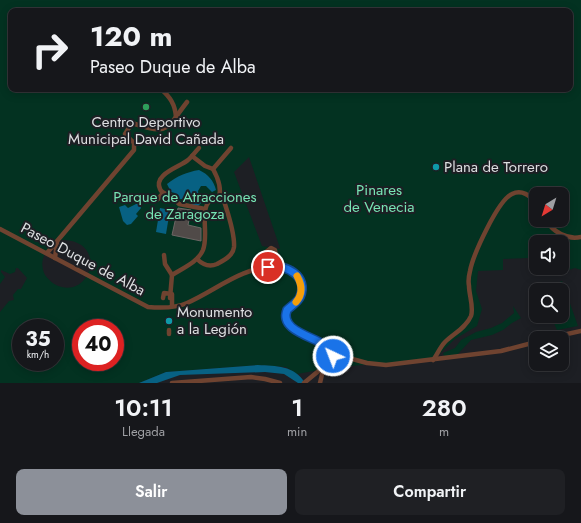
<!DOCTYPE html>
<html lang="es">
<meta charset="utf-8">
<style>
:root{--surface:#16171b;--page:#1f2024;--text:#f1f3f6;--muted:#9e9fa3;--line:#35363a;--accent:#8c9099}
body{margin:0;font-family:Jost,sans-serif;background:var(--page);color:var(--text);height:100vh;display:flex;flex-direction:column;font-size:15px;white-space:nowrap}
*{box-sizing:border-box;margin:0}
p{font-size:13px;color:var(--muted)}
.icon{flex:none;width:22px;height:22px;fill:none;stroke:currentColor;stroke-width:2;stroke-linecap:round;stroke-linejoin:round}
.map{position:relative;height:383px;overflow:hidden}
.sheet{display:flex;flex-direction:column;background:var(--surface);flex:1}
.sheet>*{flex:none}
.hud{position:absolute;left:8px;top:8px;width:565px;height:84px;border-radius:8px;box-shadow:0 2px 10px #0003,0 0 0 1px var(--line);background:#16171b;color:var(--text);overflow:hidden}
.needle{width:26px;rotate:218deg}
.buttons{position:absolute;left:529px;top:187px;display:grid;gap:8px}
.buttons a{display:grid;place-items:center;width:40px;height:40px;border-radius:8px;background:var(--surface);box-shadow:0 2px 10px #0003,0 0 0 1px var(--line);font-size:20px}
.speed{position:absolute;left:12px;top:319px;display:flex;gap:8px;font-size:20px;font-weight:700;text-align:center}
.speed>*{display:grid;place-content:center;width:52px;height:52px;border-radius:50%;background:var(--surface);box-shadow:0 2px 10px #0003,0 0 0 1px var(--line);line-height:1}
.speed small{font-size:10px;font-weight:400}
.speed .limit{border:6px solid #d22;background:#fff;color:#111}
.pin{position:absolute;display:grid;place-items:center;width:34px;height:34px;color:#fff;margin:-17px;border:2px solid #fff;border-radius:50%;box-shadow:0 1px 4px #0007}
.me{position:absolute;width:44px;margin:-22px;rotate:317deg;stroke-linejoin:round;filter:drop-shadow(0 0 3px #0008)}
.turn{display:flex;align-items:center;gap:14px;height:84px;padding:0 16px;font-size:18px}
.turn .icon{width:52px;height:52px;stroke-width:2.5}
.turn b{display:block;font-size:28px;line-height:34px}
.eta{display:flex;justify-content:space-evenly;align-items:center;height:68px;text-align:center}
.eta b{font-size:24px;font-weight:600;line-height:28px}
.button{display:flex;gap:8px;margin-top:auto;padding:8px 16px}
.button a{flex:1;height:46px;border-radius:8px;background:var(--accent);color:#fff;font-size:16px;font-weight:600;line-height:46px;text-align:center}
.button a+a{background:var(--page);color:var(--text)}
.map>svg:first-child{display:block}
.green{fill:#033221;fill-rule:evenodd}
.water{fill:#076183}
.building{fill:#504a48;stroke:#6c6664}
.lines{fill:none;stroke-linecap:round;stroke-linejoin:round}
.minor{stroke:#6f4330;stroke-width:4.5}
.route-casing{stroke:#114b97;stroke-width:10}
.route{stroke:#1a73e8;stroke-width:7}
.slow{stroke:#f59e0b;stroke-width:7}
.leisure-dot{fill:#2e9e5b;stroke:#1d1f24;stroke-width:1.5}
.culture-dot{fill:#0f9aa8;stroke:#1d1f24;stroke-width:1.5}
.labels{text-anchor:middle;stroke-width:4;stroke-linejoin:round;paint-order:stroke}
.poi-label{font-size:15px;fill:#dddfe1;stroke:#1d1f24;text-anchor:start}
.park-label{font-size:15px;fill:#77e4b4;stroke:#1d1f24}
.street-label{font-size:15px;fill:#dddfe1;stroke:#1d1f24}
</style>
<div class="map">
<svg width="581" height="383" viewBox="0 0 581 383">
<rect width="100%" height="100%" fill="#1d1f24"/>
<g class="green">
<path d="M0,0h581v270l-6,-2 -16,5 -2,-5h5v-26h-26v11h-3l-5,5 -25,1v11l-25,1 -2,20 6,18 -5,17 -22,13 -22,21 -97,7 -39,7 -11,-7 -28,-2 -92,7 -27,11h-139v-71l9,-11 5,-1 -1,-5 5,-6h3l6,-11 -9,-10h-2l-1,4 -5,2 -9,-4v2l4,5 -5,7zM11,11h559v78h-559zM249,157l31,91 -1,1 -17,-3 -28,-74zM536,194h26v26h-26zM64,240c45,2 26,61 -8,45 -4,-2 -8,-6 -11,-10 -8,-16 3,-31 19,-35zM21,328h34v34h-34zM81,328h34v34h-34z"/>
<polygon points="562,281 578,326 557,330 554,323 547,324 546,316 562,316 562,290 539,290 540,285 543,285 545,288"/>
<polygon points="513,306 521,318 512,323 503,330 492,335 471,340 457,355 445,359 443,353 455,348 461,340 476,332 491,328 502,323 514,313"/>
</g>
<g class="water">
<path d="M199,170c9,4 15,11 17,20l-4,2 -6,-6h-5l-3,5 1,7 3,1 3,-3 2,1 -9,9 -7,-1v-6h-13l-3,-6 -4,-1 -4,-8c10,-8 20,-12 32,-14z"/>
<polygon points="140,202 142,204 140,206 141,208 136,214 138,216 131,224 127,225 123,221 119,207 125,205 128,208"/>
<polygon points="160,208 170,210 166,234 156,232"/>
<path d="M258,365c18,1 36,0 47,18h-7l-14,-9 -19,-2 -85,3 -23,8h-18l27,-11z"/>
</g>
<polygon class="building" points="178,208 191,210 188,225 201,228 201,241 172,235"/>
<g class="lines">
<g class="minor">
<path d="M161,89c9,8 14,15 15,28"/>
<path d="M199,148c-4,4 -7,9 -11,12 -8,7 -35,14 -28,29 2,6 9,4 13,8 2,2 4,5 6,7l26,5"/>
<path d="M192,156l13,10 8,3c5,9 9,19 6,29"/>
<polyline points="213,169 231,148"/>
<polyline points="158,199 163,193"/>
<path d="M546,220c7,12 21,20 35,17"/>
<path d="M0,229l148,78c11,1 28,1 39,-4 30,-13 55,-37 90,-36 9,0 18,3 22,12 6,16 -3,21 -12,32 -9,22 40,28 47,43"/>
<polygon points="271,248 275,250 276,257 272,266 268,261 266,252"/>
<path d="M47,253l87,-103v-7l-9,-9 7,-11c38,13 34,6 55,-21"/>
<polyline points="164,255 165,264 172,275"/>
<polyline points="55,258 57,242"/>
<polyline points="163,298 164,293 172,294 172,306"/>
<path d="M170,298l2,-23c11,-7 26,-13 31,-25 7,-18 -7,-46 13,-53l8,4c4,13 11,32 10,46 -1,9 -10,13 -17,17 -7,3 -14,1 -20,-5"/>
<polyline points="169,330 169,334"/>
<polyline points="549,338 581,331"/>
<polyline points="334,354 367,363 386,365 501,351 536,342"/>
<path d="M433,360c4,-5 7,-13 12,-18 8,-8 21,-14 26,-26 3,-9 -2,-21 -2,-30 -1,-5 0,-11 1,-15 3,-16 28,-71 42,-77 10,-5 18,2 24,8"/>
<polyline points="172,383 251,377 265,379 280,383"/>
<polyline points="304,383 321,369 334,354"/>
<polyline points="320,383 324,366"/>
</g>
</g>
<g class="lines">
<defs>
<path id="route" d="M268,267c18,-3 41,9 32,30 -2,5 -9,9 -13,13 -10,26 47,28 46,46"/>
</defs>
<use href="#route" class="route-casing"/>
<use href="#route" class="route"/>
<path class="slow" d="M296,302c7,-8 6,-17 1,-26"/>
</g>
<circle class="leisure-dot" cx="146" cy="107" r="4"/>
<g class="culture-dot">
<circle cx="436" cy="167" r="4"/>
<circle cx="169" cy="321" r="4"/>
</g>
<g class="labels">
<g class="poi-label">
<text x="146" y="127" text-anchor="middle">Centro Deportivo<tspan x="146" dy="17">Municipal David Cañada</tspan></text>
<text x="444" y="172">Plana de Torrero</text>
<text x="177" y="317">Monumento<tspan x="177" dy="17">a la Legión</tspan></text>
</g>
<g class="park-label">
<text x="379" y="195">Pinares<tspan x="379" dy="17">de Venecia</tspan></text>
<text x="185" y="202">Parque de Atracciones<tspan x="185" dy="17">de Zaragoza</tspan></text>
</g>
<g class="street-label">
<text transform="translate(83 259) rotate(28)" y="5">Paseo Duque de Alba</text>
</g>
</g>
</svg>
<div class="buttons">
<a><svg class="needle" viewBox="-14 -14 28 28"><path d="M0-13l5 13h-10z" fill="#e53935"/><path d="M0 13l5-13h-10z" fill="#9e9fa3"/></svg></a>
<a><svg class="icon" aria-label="sound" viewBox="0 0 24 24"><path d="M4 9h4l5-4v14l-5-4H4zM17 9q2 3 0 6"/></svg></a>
<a><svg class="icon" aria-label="search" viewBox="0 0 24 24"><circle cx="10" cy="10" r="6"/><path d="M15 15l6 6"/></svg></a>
<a><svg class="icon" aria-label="layers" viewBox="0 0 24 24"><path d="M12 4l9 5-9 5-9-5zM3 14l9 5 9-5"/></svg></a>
</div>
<div class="speed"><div>35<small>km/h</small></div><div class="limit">40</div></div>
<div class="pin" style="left:268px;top:267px;background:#d93025"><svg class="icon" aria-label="arrive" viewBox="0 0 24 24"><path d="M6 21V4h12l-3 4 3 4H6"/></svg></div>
<svg class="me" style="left:333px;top:356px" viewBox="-20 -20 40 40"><circle r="17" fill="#1a73e8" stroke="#fff" stroke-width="3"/><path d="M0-11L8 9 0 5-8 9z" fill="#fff"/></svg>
<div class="hud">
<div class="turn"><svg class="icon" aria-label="right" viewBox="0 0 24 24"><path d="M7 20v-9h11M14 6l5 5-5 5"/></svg><div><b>120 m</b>Paseo Duque de Alba</div></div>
</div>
</div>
<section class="sheet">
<div class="eta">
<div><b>10:11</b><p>Llegada</p></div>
<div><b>1</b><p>min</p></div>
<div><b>280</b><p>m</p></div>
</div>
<div class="button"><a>Salir</a><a>Compartir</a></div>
</section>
